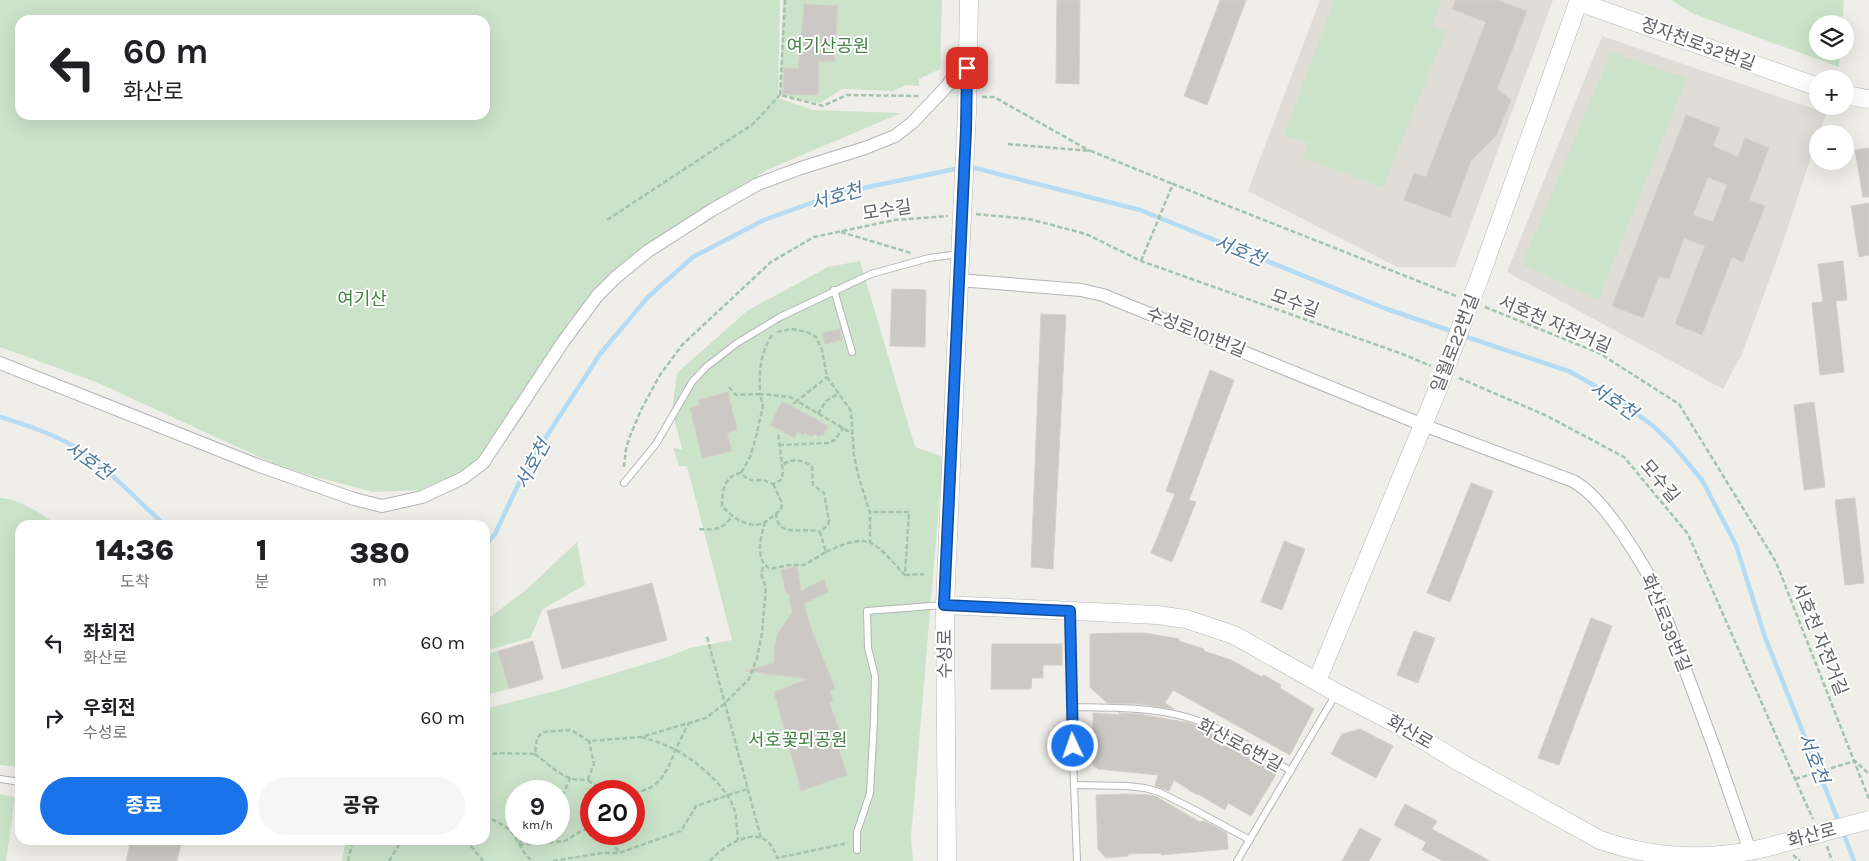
<!DOCTYPE html>
<html lang="ko">
<meta charset="utf-8">
<style>
:root{--surface:#fff;--page:#f6f6f6;--text:#202124;--muted:#757577;--accent:#1a73e8}
body{margin:0;font-family:Karla,"Noto Sans KR",sans-serif;background:var(--page);color:var(--text);height:100vh;display:flex;flex-direction:column;font-size:19px;white-space:nowrap}
*{box-sizing:border-box;margin:0}
p{font-size:16px;color:var(--muted)}
.icon{flex:none;width:28px;height:28px;fill:none;stroke:currentColor;stroke-width:2;stroke-linecap:round;stroke-linejoin:round}
.map{position:relative;flex:1;overflow:hidden}
.panel{position:absolute;left:15px;top:520px;width:475px;height:325px;display:flex;flex-direction:column;background:var(--surface);border-radius:15px;box-shadow:0 5px 20px #0002}
.panel>*{flex:none}
.top-card{position:absolute;left:15px;top:15px;width:475px;height:105px;border-radius:15px;box-shadow:0 5px 20px #0002;background:#fff;color:var(--text);overflow:hidden}
.fabs{position:absolute;left:1809px;top:15px;display:grid;gap:10px}
.fabs a{display:grid;place-items:center;width:45px;height:45px;border-radius:50%;background:var(--surface);box-shadow:0 5px 20px #0002;font-size:25px}
.speed{position:absolute;left:505px;top:780px;display:flex;gap:10px;font-size:25px;font-weight:700;text-align:center}
.speed>*{display:grid;place-content:center;width:65px;height:65px;border-radius:50%;background:var(--surface);box-shadow:0 5px 20px #0002;line-height:1}
.speed small{font-size:12px;font-weight:400}
.speed .limit{border:8px solid #d22;background:#fff;color:#111}
.pin{position:absolute;display:grid;place-items:center;width:42px;height:42px;color:#fff;margin:-21px;border-radius:10px;box-shadow:0 2px 8px #0006}
.me{position:absolute;width:55px;margin:-28px;rotate:357deg;stroke-linejoin:round;filter:drop-shadow(0 0 4px #0008)}
.turn{display:flex;align-items:center;gap:18px;height:105px;padding:0 25px;font-size:22px}
.turn .icon{width:65px;height:65px;stroke-width:2.5}
.turn b{display:block;font-size:35px;line-height:42px}
.eta{display:flex;justify-content:space-evenly;align-items:center;height:85px;text-align:center}
.eta b{font-size:30px;font-weight:800;line-height:35px}
.cta{display:flex;gap:10px;margin-top:auto;padding:10px 25px}
.cta a{flex:1;height:58px;border-radius:30px;background:var(--accent);color:#fff;font-size:20px;font-weight:800;line-height:58px;text-align:center}
.cta a+a{background:var(--page);color:var(--text)}
ul{padding:0;list-style:none}
li{display:flex;align-items:center;gap:15px;height:75px;padding:0 25px}
li div{flex:1}
li b{display:block;font-size:19px}
li em{font-style:normal}
.map>svg:first-child{display:block}
.education{fill:#e0ddd7}
.green{fill:#cbe4c9;fill-rule:evenodd}
.lines{fill:none;stroke-linecap:round;stroke-linejoin:round}
.stream{stroke:#b5dcf4;stroke-width:4.5}
.building{fill:#ccc9c5;stroke:#d4d0c8;fill-rule:evenodd}
.lane-casing{stroke:#b4b5b9;stroke-width:8}
.street-casing{stroke:#b4b5b9;stroke-width:14}
.secondary-casing{stroke:#b3b6b9;stroke-width:19}
.path{stroke:#a3c4ab;stroke-width:2.5;stroke-dasharray:5 2.5;stroke-linecap:butt}
.lane{stroke:#fff;stroke-width:6}
.street{stroke:#fff;stroke-width:12}
.secondary{stroke:#fff;stroke-width:18}
.secondary-bridge-casing{stroke:#b3b6b9;stroke-width:19;stroke-linecap:butt}
.secondary-bridge{stroke:#fff;stroke-width:18}
.route-casing{stroke:#114b97;stroke-width:12}
.route{stroke:#1a73e8;stroke-width:9}
.labels{text-anchor:middle;stroke-width:4;stroke-linejoin:round;paint-order:stroke}
.street-label{font-size:18px;fill:#606367;stroke:#fff}
.park-label{font-size:18px;fill:#438343;stroke:#fff}
.water-label{font-size:19px;font-style:italic;fill:#4e799d;stroke:#fff}
</style>
<div class="map">
<svg width="1869" height="861" viewBox="0 0 1869 861">
<rect width="100%" height="100%" fill="#f0eee9"/>
<g class="education">
<polygon points="1320,0 1553,0 1455,267 1397,267 1248,191"/>
<polygon points="1602,36 1826,113 1819,134 1818,134 1817,139 1781,248 1742,354 1723,389 1507,272"/>
</g>
<g class="green">
<path d="M0,0h780l-2,98 35,12 88,3 -134,57 -143,91 -54,59 -79,122 -21,25 -50,23 -47,2 -90,-24 -187,-86 -96,-35zM20,20h465v95h-465z"/>
<polygon points="783,0 942,0 940,69 919,79 919,86 906,85 893,91 842,89 820,103 780,95"/>
<polygon points="1334,0 1442,0 1432,26 1446,32 1383,187 1303,158 1308,143 1284,135"/>
<polygon points="1671,0 1844,0 1842,24 1818,24 1818,51 1840,51 1839,67 1694,14"/>
<polygon points="1611,52 1687,78 1598,300 1522,264"/>
<path d="M860,261l55,186 28,10 -32,380 2,24h-571l4,-21h139v-131l74,-19 106,-32 25,-10 42,-8 -45,-174h-8l-6,-18 9,1 -10,-39 5,-37 70,-62 81,-44zM516,791h43v43h-43zM591,791h43v43h-43z"/>
<path d="M0,498c18,0 43,17 58,27h-38v242l-20,-2z"/>
<polygon points="577,542 585,585 543,609 530,638 485,651 485,621 526,590"/>
<polygon points="498,651 509,689 485,695 485,655"/>
<polygon points="0,794 15,797 6,861 0,861"/>
</g>
<g class="lines">
<g class="stream">
<polyline points="967,166 1140,210 1384,308 1454,332"/>
<polyline points="1461,335 1571,372 1609,394 1652,425 1672,444 1702,480 1736,545 1765,637 1840,825"/>
<path d="M0,417c26,8 51,16 75,30 33,20 61,53 90,78"/>
<polyline points="485,546 495,534 518,485 548,434 600,354 648,297 693,257 764,220 839,193 960,168"/>
<polyline points="1843,832 1854,861"/>
</g>
</g>
<g class="building">
<polygon points="1057,0 1080,0 1079,84 1056,83"/>
<polygon points="1220,0 1246,0 1207,105 1184,96"/>
<polygon points="1456,0 1497,0 1527,11 1497,89 1511,100 1496,136 1471,161 1450,217 1404,200 1414,173 1426,177 1486,22 1452,9"/>
<polygon points="804,4 838,6 834,62 819,61 818,95 783,94 784,68 798,69"/>
<path d="M1686,115l34,13 -7,18 25,11 7,-19 24,10 -20,52 16,6 -22,56 -11,-5 -30,78 -27,-11 30,-78 -21,-8 -15,41 -10,-3 -16,42 -31,-12zM1708,177l19,8 -14,37 -20,-7z"/>
<polygon points="1869,148 1869,197 1863,197 1855,150"/>
<polygon points="1869,203 1869,255 1859,257 1851,206"/>
<polygon points="1843,261 1847,300 1836,301 1844,372 1820,375 1812,303 1823,302 1818,264"/>
<polygon points="892,289 926,290 925,347 890,346"/>
<polygon points="1041,314 1066,315 1053,569 1031,567"/>
<polygon points="840,329 842,340 825,344 822,333"/>
<polygon points="1210,370 1234,380 1189,500 1196,502 1172,562 1151,553 1175,494 1166,491"/>
<polygon points="728,392 737,430 727,433 732,451 702,458 690,408 699,405 698,400"/>
<polygon points="782,401 828,426 823,436 821,434 820,437 814,434 812,437 805,433 803,435 797,432 795,438 770,425"/>
<polygon points="1814,402 1825,487 1804,490 1794,405"/>
<polygon points="1471,483 1493,491 1450,602 1427,593"/>
<polygon points="1855,498 1864,583 1845,585 1835,500"/>
<polygon points="1284,541 1305,549 1282,610 1261,602"/>
<polygon points="797,566 801,591 824,579 828,592 804,604 812,631 835,688 829,691 833,700 829,702 843,740 837,743 847,775 801,791 774,692 808,679 745,671 774,663 774,646 778,634 792,612 789,594 786,594 781,570"/>
<polygon points="652,583 667,640 562,669 547,611"/>
<polygon points="1591,618 1612,626 1559,765 1538,758"/>
<polygon points="1414,631 1435,638 1418,683 1397,675"/>
<polygon points="1122,633 1145,633 1179,639 1179,641 1204,649 1204,651 1231,660 1262,677 1264,675 1281,685 1280,688 1314,709 1290,755 1173,690 1165,703 1174,709 1141,704 1107,703 1090,687 1090,634"/>
<polygon points="533,641 543,679 509,689 498,651"/>
<polygon points="992,644 1062,644 1062,665 1043,665 1043,678 1032,678 1031,689 991,689"/>
<polygon points="1093,713 1120,715 1118,713 1140,714 1189,723 1201,727 1231,748 1277,773 1251,816 1228,803 1225,810 1198,794 1197,795 1174,780 1169,791 1155,786 1158,775 1098,769 1092,764 1094,736 1093,736"/>
<polygon points="1360,729 1393,746 1376,778 1331,754 1342,734"/>
<polygon points="1127,794 1150,795 1157,797 1200,822 1204,821 1227,833 1228,849 1161,855 1161,853 1128,854 1128,856 1106,858 1098,849 1096,795"/>
<polygon points="1405,804 1437,821 1432,829 1490,861 1443,861 1422,850 1426,842 1394,825"/>
<polygon points="1360,828 1381,839 1369,861 1342,861"/>
<polygon points="131,840 182,840 177,861 126,861"/>
</g>
<g class="lines">
<defs>
<g id="lane">
<polyline points="834,290 852,352"/>
<polyline points="624,483 656,444 692,382 706,367 737,343 780,317 871,274 929,258 959,254"/>
<polyline points="1070,612 1071,707 1077,861"/>
<path d="M1071,707c46,1 93,-1 136,17 29,13 57,31 84,47"/>
<polyline points="0,779 20,782"/>
<polyline points="1074,785 1127,786 1145,788 1159,792 1193,809 1250,840"/>
<polyline points="857,850 857,832 870,793 874,721 875,676 868,648 867,611 944,605"/>
<polyline points="1237,861 1336,694"/>
</g>
<g id="street">
<path d="M959,280l122,10 22,5 320,130 150,56c30,16 63,72 80,102l62,167 35,101"/>
<polyline points="0,363 257,465 354,499 382,506 422,497 463,478 483,463 563,342 597,296 616,277 648,251 712,210 758,184 801,168 865,148 895,136 912,123 948,85 967,54"/>
</g>
<g id="secondary">
<polyline points="1579,2 1818,87"/>
<polyline points="1845,95 1869,99"/>
<polyline points="967,112 969,0"/>
<polyline points="1482,271 1579,0"/>
<path d="M945,605l212,10 29,4 48,16 103,58 60,31 64,39 139,77c49,17 97,21 149,11 15,-2 30,-7 45,-11"/>
<polyline points="1317,681 1435,396"/>
<polyline points="947,861 945,605 961,237"/>
</g>
</defs>
<use href="#lane" class="lane-casing"/>
<use href="#street" class="street-casing"/>
<use href="#secondary" class="secondary-casing"/>
<g class="path">
<polyline points="785,0 780,95 823,106 847,95 919,96"/>
<polyline points="982,97 994,97 1090,151"/>
<polyline points="1008,144 1091,151 1173,184"/>
<polyline points="976,214 1029,219 1086,234 1141,261 1405,355 1431,366"/>
<polyline points="607,220 753,124 780,95"/>
<polyline points="841,232 911,253"/>
<polyline points="1141,261 1173,184 1456,296"/>
<polyline points="1485,307 1599,353 1679,404 1776,562 1869,799"/>
<polyline points="777,332 792,329 807,332 816,337 822,350 827,377 851,411 854,456 859,478 870,513 870,542"/>
<path d="M772,335c-12,18 -13,37 -12,59l30,3 7,4 30,-24"/>
<polyline points="1459,378 1545,415 1624,457 1688,534 1795,779 1813,819"/>
<polyline points="729,387 736,395 760,394 763,406 756,437 750,457 741,473"/>
<polyline points="793,404 797,401 853,434"/>
<polyline points="818,414 826,401 839,393"/>
<polyline points="779,445 828,443 835,440 843,428"/>
<polyline points="624,467 626,449 630,436 641,410 660,375 682,345 771,262 814,237 895,220 948,216"/>
<path d="M773,484l9,19 -1,7c-6,4 -14,12 -20,14 -15,4 -30,-8 -39,-18 0,-14 2,-31 19,-33 8,8 9,8 20,7 4,0 8,3 12,4l8,-4 2,-7 -5,-41"/>
<path d="M776,513c1,27 28,13 44,19"/>
<path d="M765,522c-4,15 -11,37 5,47l19,-4h15l22,-13 -6,-20 8,-7 1,-4 -5,-28 -11,-8 -1,-18c-11,-8 -17,-9 -29,-3"/>
<path d="M699,529c15,1 24,1 33,-13"/>
<path d="M826,552c46,-22 48,-9 79,23l4,-63h-39"/>
<polyline points="905,575 924,574"/>
<polyline points="707,637 761,838"/>
<path d="M641,737c14,4 27,8 40,16 19,11 49,37 54,59 2,9 2,19 3,28"/>
<path d="M535,754c16,12 32,30 53,25l6,-15 -5,-23"/>
<polyline points="485,756 498,753 535,754 537,738 543,732 571,730 589,741 641,737 706,718 724,704 749,679 757,658 762,633 766,588 761,574 764,565"/>
<polyline points="1795,779 1855,761 1869,774"/>
<path d="M588,780c10,9 23,10 36,11"/>
<path d="M634,792c24,-1 33,-20 41,-41 4,-9 9,-19 14,-28"/>
<polyline points="559,802 561,801 570,778"/>
<path d="M485,816c11,5 24,11 30,21 7,11 7,15 17,24"/>
<polyline points="527,834 518,845 565,841 581,831 591,828"/>
<polyline points="608,834 619,853"/>
<polyline points="466,840 483,861"/>
<polyline points="1827,846 1832,861"/>
<polyline points="1793,855 1800,861"/>
<polyline points="348,861 353,840"/>
<polyline points="389,861 402,840"/>
<polyline points="553,861 603,853 619,853 681,831 696,806 747,789"/>
<path d="M710,861c11,-13 44,-36 60,-17 3,3 5,9 7,14l71,-15"/>
</g>
<use href="#lane" class="lane"/>
<use href="#street" class="street"/>
<use href="#secondary" class="secondary"/>
<defs>
<g id="secondary-bridge">
<polyline points="961,237 967,112"/>
<polyline points="1435,396 1482,271"/>
<polyline points="1794,840 1869,820"/>
</g>
</defs>
<use href="#secondary-bridge" class="secondary-bridge-casing"/>
<use href="#secondary-bridge" class="secondary-bridge"/>
</g>
<g class="lines">
<defs>
<polyline id="route" points="967,68 966,130 944,605 1070,611 1073,746"/>
</defs>
<use href="#route" class="route-casing"/>
<use href="#route" class="route"/>
</g>
<g class="labels">
<g class="street-label">
<text transform="translate(1698 44) rotate(20)" y="6">정자천로32번길</text>
<text transform="translate(887 210) rotate(-9)" y="6">모수길</text>
<text transform="translate(1295 303) rotate(20)" y="6">모수길</text>
<text transform="translate(1555 324) rotate(23)" y="6">서호천 자전거길</text>
<text transform="translate(1196 332) rotate(22)" y="6">수성로101번길</text>
<text transform="translate(1455 343) rotate(-69)" y="6">일월로22번길</text>
<text transform="translate(1660 481) rotate(50)" y="6">모수길</text>
<text transform="translate(1666 623) rotate(68)" y="6">화산로39번길</text>
<text transform="translate(1820 639) rotate(68)" y="6">서호천 자전거길</text>
<text transform="translate(945 654) rotate(-90)" y="6">수성로</text>
<text transform="translate(1410 732) rotate(30)" y="6">화산로</text>
<text transform="translate(1240 745) rotate(28)" y="6">화산로6번길</text>
<text transform="translate(1812 835) rotate(-15)" y="6">화산로</text>
</g>
<g class="park-label">
<text x="828" y="52">여기산공원</text>
<text x="362" y="305">여기산</text>
<text x="798" y="746">서호꽃뫼공원</text>
</g>
<g class="water-label">
<text transform="translate(836 196) rotate(-16)" y="7">서호천</text>
<text transform="translate(1240 250) rotate(22)" y="7">서호천</text>
<text transform="translate(1614 400) rotate(34)" y="7">서호천</text>
<text transform="translate(89 460) rotate(35)" y="7">서호천</text>
<text transform="translate(532 464) rotate(-62)" y="7">서호천</text>
<text transform="translate(1814 758) rotate(68)" y="7">서호천</text>
</g>
</g>
</svg>
<div class="fabs">
<a><svg class="icon" aria-label="layers" viewBox="0 0 24 24"><path d="M12 4l9 5-9 5-9-5zM3 14l9 5 9-5"/></svg></a>
<a>+</a>
<a>−</a>
</div>
<div class="speed"><div>9<small>km/h</small></div><div class="limit">20</div></div>
<div class="pin" style="left:967px;top:68px;background:#d93025"><svg class="icon" aria-label="arrive" viewBox="0 0 24 24"><path d="M6 21V4h12l-3 4 3 4H6"/></svg></div>
<svg class="me" style="left:1073px;top:746px" viewBox="-20 -20 40 40"><circle r="17" fill="#1a73e8" stroke="#fff" stroke-width="3"/><path d="M0-11L8 9 0 5-8 9z" fill="#fff"/></svg>
<div class="top-card">
<div class="turn"><svg class="icon" aria-label="left" viewBox="0 0 24 24"><path d="M17 20v-9H6M10 6l-5 5 5 5"/></svg><div><b>60 m</b>화산로</div></div>
</div>
<section class="panel">
<div class="eta">
<div><b>14:36</b><p>도착</p></div>
<div><b>1</b><p>분</p></div>
<div><b>380</b><p>m</p></div>
</div>
<ul>
<li><svg class="icon" aria-label="left" viewBox="0 0 24 24"><path d="M17 20v-9H6M10 6l-5 5 5 5"/></svg><div><b>좌회전</b><p>화산로</p></div><em>60 m</em></li>
<li><svg class="icon" aria-label="right" viewBox="0 0 24 24"><path d="M7 20v-9h11M14 6l5 5-5 5"/></svg><div><b>우회전</b><p>수성로</p></div><em>60 m</em></li>
</ul>
<div class="cta"><a>종료</a><a>공유</a></div>
</section>
</div>
